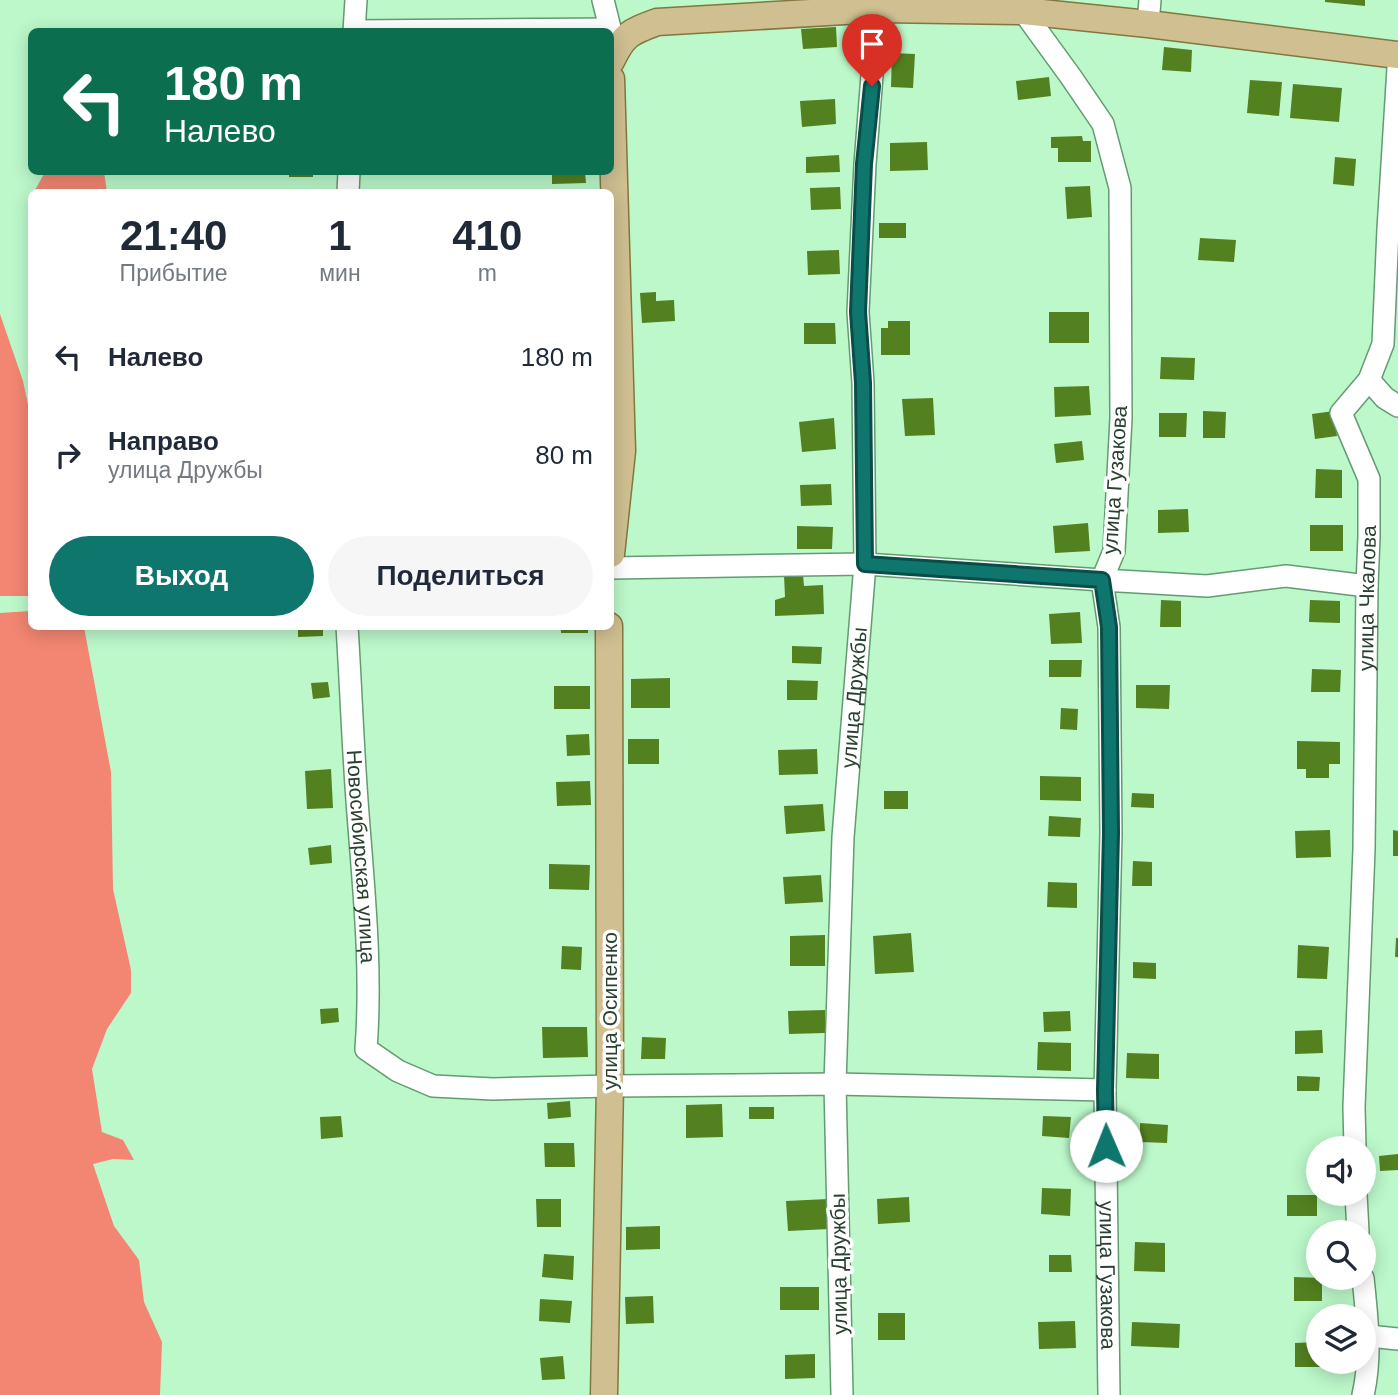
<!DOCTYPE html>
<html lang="ru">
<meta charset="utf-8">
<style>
:root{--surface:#fff;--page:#f6f6f7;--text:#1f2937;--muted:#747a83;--accent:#0f766e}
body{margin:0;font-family:Arial,sans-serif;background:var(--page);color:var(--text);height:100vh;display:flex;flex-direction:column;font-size:26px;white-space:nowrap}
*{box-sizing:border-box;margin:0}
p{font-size:23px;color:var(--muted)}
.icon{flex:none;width:38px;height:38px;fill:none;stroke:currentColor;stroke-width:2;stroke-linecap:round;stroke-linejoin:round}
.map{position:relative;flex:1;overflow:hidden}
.side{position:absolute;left:28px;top:189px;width:586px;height:441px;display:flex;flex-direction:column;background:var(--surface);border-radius:10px;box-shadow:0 4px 18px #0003}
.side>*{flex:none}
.guide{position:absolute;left:28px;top:28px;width:586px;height:147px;border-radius:10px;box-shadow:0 4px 18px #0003;background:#0b6e4f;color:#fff;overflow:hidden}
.buttons{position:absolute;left:1306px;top:1136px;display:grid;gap:14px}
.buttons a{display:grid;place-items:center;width:70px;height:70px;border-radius:50%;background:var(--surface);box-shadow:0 4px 18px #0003;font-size:35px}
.pin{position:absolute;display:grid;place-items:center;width:60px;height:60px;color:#fff;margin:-72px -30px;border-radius:50% 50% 50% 0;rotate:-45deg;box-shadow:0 0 7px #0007}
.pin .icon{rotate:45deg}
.me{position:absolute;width:77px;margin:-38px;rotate:359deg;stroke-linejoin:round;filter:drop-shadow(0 0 5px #0008)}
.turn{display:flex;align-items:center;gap:24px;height:147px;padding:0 21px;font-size:32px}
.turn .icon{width:91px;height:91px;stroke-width:2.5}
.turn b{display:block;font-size:49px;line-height:60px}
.eta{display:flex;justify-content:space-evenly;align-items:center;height:119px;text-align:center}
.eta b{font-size:42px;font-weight:700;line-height:49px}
.action{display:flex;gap:14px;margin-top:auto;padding:14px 21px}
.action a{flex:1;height:80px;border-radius:42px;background:var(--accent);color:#fff;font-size:28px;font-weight:700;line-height:80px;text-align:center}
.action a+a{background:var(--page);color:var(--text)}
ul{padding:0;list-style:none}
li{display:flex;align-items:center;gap:21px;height:98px;padding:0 21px}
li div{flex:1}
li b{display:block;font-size:26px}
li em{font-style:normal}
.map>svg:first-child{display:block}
.forest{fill:#f28672}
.building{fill:#53811f}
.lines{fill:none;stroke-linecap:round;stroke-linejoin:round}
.minor-casing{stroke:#639b72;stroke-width:24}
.major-casing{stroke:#80783f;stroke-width:29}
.minor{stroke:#fff;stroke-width:21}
.major{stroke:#cfbf91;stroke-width:26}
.route-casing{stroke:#0a4d48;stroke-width:18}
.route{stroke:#0f766e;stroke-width:12}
.labels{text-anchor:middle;stroke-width:7;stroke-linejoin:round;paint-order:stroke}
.street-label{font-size:21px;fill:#29412f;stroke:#fff}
</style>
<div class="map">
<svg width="1398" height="1395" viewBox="0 0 1398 1395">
<rect width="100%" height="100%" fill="#bcf8ca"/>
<g class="forest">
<polygon points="45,172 104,172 107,192 34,192"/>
<polygon points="0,314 23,381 31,419 32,595 29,596 0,596"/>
<polygon points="31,611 32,626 84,627 111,772 113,889 131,970 131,993 107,1029 92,1069 102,1132 123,1140 134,1160 113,1159 93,1164 114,1226 139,1260 144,1302 162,1342 160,1395 0,1395 0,613"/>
</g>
<g class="building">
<polygon points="1325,0 1365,0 1365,6 1325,2"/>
<polygon points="836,27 837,47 803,49 801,29"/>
<polygon points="1164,47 1192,50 1191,72 1162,70"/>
<polygon points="892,53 915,54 913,88 891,87"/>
<polygon points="1049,77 1051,96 1018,100 1016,81"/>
<polygon points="1250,80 1282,82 1279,116 1247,113"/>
<polygon points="1293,84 1342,88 1339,122 1290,118"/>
<polygon points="835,99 836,124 802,127 800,101"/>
<polygon points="1082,136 1083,141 1091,141 1091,162 1058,162 1058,148 1051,148 1051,137"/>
<polygon points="927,142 928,170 890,171 890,143"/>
<polygon points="839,155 840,172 806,173 806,157"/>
<polygon points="1335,157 1356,159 1354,186 1333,184"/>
<rect x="289" y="172" width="24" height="5"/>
<polygon points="552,172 585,172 586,183 552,184"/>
<polygon points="1090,186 1092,217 1067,219 1065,187"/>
<polygon points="840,187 841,209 811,210 810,188"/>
<rect x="879" y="223" width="27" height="15"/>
<polygon points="1200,238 1236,240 1234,262 1198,260"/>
<polygon points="839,250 840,274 808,275 807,251"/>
<polygon points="656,292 656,301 674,300 675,321 642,323 640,293"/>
<rect x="1049" y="312" width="40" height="31"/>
<polygon points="888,321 910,321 910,355 881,355 881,328 888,328"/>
<polygon points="804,323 835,323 836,344 804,344"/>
<polygon points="1161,357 1195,358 1194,380 1160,379"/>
<polygon points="1089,386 1091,415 1055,417 1054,387"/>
<polygon points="933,398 935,435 905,436 902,399"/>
<polygon points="1203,411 1226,412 1225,438 1203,438"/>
<polygon points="1334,411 1337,436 1315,439 1312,414"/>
<polygon points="1159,413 1187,413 1186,437 1159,437"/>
<polygon points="834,418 836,449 802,452 799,422"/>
<polygon points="1082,441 1084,460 1056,463 1054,444"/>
<polygon points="1316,469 1342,470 1342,498 1315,498"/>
<polygon points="831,484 832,505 801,506 800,485"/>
<polygon points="1188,509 1189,532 1158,533 1158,510"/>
<polygon points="1088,523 1090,551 1055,553 1053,526"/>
<rect x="1310" y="525" width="33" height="26"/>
<polygon points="797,526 833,527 832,549 797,549"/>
<polygon points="784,575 803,575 804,586 823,585 824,614 775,616 775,600 785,597"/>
<polygon points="1161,600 1181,601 1181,627 1160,627"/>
<polygon points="1310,600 1340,601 1340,623 1309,622"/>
<polygon points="1080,612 1082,643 1051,644 1049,614"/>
<polygon points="298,626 323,626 323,636 298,637"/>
<rect x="561" y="626" width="27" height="7"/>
<polygon points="792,646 822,647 821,664 792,663"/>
<polygon points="1049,660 1082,660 1081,677 1049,677"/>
<polygon points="1312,669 1341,670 1340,692 1311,692"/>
<polygon points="670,678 670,708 631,708 631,679"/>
<polygon points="787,680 818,681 817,700 787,700"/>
<polygon points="328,682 330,697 313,699 311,683"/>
<polygon points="1136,685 1170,685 1169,709 1136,708"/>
<rect x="554" y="686" width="36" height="23"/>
<polygon points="1061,708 1078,709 1077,730 1060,729"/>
<polygon points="589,734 590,755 567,756 566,735"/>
<rect x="628" y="739" width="31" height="25"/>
<polygon points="1297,741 1340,742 1340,764 1329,764 1329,778 1306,778 1306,769 1297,769"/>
<polygon points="817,749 818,774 779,775 778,750"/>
<polygon points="331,769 333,808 307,809 305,771"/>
<polygon points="1040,776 1081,777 1081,801 1040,800"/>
<polygon points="590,781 591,805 557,806 556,782"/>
<rect x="884" y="791" width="24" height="18"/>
<polygon points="1132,793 1154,794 1154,808 1131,807"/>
<polygon points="823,804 825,831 786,834 784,806"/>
<polygon points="1049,816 1081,818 1080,837 1048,836"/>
<polygon points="1330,830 1331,857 1296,858 1295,831"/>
<polygon points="1393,830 1398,831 1398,856 1393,856"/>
<polygon points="331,845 332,863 310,865 308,848"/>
<polygon points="1133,861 1152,862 1152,886 1132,886"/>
<polygon points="549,864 590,865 589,890 549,889"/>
<polygon points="821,875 823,902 785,904 783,877"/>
<polygon points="1048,882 1077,883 1077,908 1047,907"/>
<polygon points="911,933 914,972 875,974 873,936"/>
<polygon points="825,935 825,966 790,966 790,936"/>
<polygon points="1396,938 1398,938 1398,957 1395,957"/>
<polygon points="1298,945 1329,947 1327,979 1297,978"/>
<polygon points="562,946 582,947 581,970 561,969"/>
<polygon points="1133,962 1156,963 1156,979 1133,978"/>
<polygon points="338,1008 339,1022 321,1024 320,1009"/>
<polygon points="825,1010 825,1033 789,1034 788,1011"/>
<polygon points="1070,1011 1071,1031 1044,1032 1043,1012"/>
<polygon points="542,1027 587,1027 588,1057 543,1058"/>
<polygon points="1322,1030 1323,1053 1295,1054 1295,1031"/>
<polygon points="642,1037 666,1038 665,1059 641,1059"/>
<polygon points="1038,1042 1071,1043 1071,1071 1037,1070"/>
<polygon points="1127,1053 1159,1054 1159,1079 1126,1078"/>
<polygon points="1297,1076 1320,1077 1319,1091 1297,1091"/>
<polygon points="570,1101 571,1117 548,1119 547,1103"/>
<polygon points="722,1104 723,1137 686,1138 686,1105"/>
<rect x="749" y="1107" width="25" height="12"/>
<polygon points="341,1116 343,1137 321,1139 320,1117"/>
<polygon points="1043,1116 1071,1117 1069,1138 1042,1136"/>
<polygon points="1140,1123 1168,1125 1167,1143 1140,1142"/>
<polygon points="544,1143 574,1143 575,1167 545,1167"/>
<polygon points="1398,1154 1398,1170 1380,1171 1379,1156"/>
<polygon points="1042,1188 1071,1189 1070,1216 1041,1214"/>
<rect x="1287" y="1195" width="30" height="21"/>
<polygon points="909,1197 910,1222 878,1224 877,1199"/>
<polygon points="536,1199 561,1199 561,1227 537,1227"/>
<polygon points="828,1199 829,1229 788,1231 786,1201"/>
<polygon points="660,1226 660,1249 626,1250 626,1227"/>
<polygon points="1135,1242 1165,1243 1165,1272 1134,1271"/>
<polygon points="544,1254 574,1256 573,1280 542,1277"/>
<polygon points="1049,1255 1071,1255 1072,1272 1049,1272"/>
<polygon points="1294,1277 1322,1278 1322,1301 1294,1301"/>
<rect x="780" y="1287" width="39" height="23"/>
<polygon points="653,1296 654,1323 626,1324 625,1297"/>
<polygon points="540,1299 572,1301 570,1323 539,1321"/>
<rect x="878" y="1313" width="27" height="27"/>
<polygon points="1075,1321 1076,1348 1039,1349 1038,1322"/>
<polygon points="1132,1322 1180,1324 1179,1348 1131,1346"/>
<polygon points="1318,1342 1318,1362 1333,1362 1333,1367 1295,1367 1295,1343"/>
<polygon points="815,1354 815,1378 785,1379 785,1355"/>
<polygon points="563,1356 565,1379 542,1380 540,1358"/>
</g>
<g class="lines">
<defs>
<g id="minor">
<polyline points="603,0 611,32"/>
<path id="s1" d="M1023,11l48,66 32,47 17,64 1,230 -7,133 -12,29 7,47 2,206 -6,257 4,305"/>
<polyline points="1148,24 1150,0"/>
<polyline points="354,31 609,29"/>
<polyline points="354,32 356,0"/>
<polyline points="348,192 349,172"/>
<polyline points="1369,380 1385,398 1398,406"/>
<polyline points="611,568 865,564 1102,580 1207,586 1286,576 1367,586"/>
<path id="s2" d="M347,626c4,63 6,125 11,188 6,78 14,156 8,235l32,22 35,15 60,3 117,-3 225,-2 270,6"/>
<path id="s3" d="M1355,1148l-1,-41 10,-258 3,-263 2,-50v-57l-28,-66 28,-33 14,-36 5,-115 10,-161"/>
<polyline points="1356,1194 1358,1232"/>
<polyline points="1369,1336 1398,1339"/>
<path id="s4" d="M842,1395l-7,-311 8,-247 22,-273 -2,-181 -5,-71 7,-148 13,-164"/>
<path d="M1363,1395c9,-39 4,-78 0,-117"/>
</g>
<g id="major">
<path d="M611,61c13,-27 19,-29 46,-39l222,-13 144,2 125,13 250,31"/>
<polyline points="611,79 622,451 611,554"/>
<polyline points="604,1395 610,1086 609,626"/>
</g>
</defs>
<use href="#minor" class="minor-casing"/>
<use href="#major" class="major-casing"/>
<use href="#minor" class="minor"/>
<use href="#major" class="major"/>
</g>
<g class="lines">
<defs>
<polyline id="route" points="872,86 864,164 858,312 863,383 865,564 1102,580 1109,627 1111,833 1105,1090 1106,1146"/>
</defs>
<use href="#route" class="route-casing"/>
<use href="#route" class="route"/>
</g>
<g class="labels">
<g class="street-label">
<text transform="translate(1115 480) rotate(-86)" y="7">улица Гузакова</text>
<text dy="7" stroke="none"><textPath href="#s3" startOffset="550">улица Чкалова</textPath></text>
<text dy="7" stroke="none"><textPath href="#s4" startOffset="698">улица Дружбы</textPath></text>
<text dy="7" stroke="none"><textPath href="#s2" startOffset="231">Новосибирская улица</textPath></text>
<text transform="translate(610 1011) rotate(-90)" y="7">улица Осипенко</text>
<text transform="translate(839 1264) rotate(-91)" y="7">улица Дружбы</text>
<text dy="7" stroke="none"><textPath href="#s1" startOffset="1295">улица Гузакова</textPath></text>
</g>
</g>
</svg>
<div class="buttons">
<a><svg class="icon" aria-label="sound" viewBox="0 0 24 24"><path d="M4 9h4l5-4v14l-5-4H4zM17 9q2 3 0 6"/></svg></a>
<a><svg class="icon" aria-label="search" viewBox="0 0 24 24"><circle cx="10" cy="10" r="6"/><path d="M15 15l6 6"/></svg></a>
<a><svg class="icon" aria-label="layers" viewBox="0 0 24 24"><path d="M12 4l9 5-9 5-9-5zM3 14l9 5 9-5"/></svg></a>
</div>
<div class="pin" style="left:872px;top:86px;background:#d93025"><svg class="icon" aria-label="arrive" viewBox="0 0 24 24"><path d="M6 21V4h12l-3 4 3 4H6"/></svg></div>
<svg class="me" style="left:1106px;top:1146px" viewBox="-20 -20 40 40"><circle r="19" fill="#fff"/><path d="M0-13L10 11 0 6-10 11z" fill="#0f766e"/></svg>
<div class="guide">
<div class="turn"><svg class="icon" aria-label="left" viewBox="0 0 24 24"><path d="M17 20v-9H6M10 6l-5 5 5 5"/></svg><div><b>180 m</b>Налево</div></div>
</div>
<section class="side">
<div class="eta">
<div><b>21:40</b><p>Прибытие</p></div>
<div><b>1</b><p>мин</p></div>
<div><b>410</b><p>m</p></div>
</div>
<ul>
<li><svg class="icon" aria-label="left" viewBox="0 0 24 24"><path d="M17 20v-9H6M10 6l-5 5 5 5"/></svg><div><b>Налево</b></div><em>180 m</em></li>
<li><svg class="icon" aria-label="right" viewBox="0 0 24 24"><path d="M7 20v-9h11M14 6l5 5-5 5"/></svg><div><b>Направо</b><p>улица Дружбы</p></div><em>80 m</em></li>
</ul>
<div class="action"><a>Выход</a><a>Поделиться</a></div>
</section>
</div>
